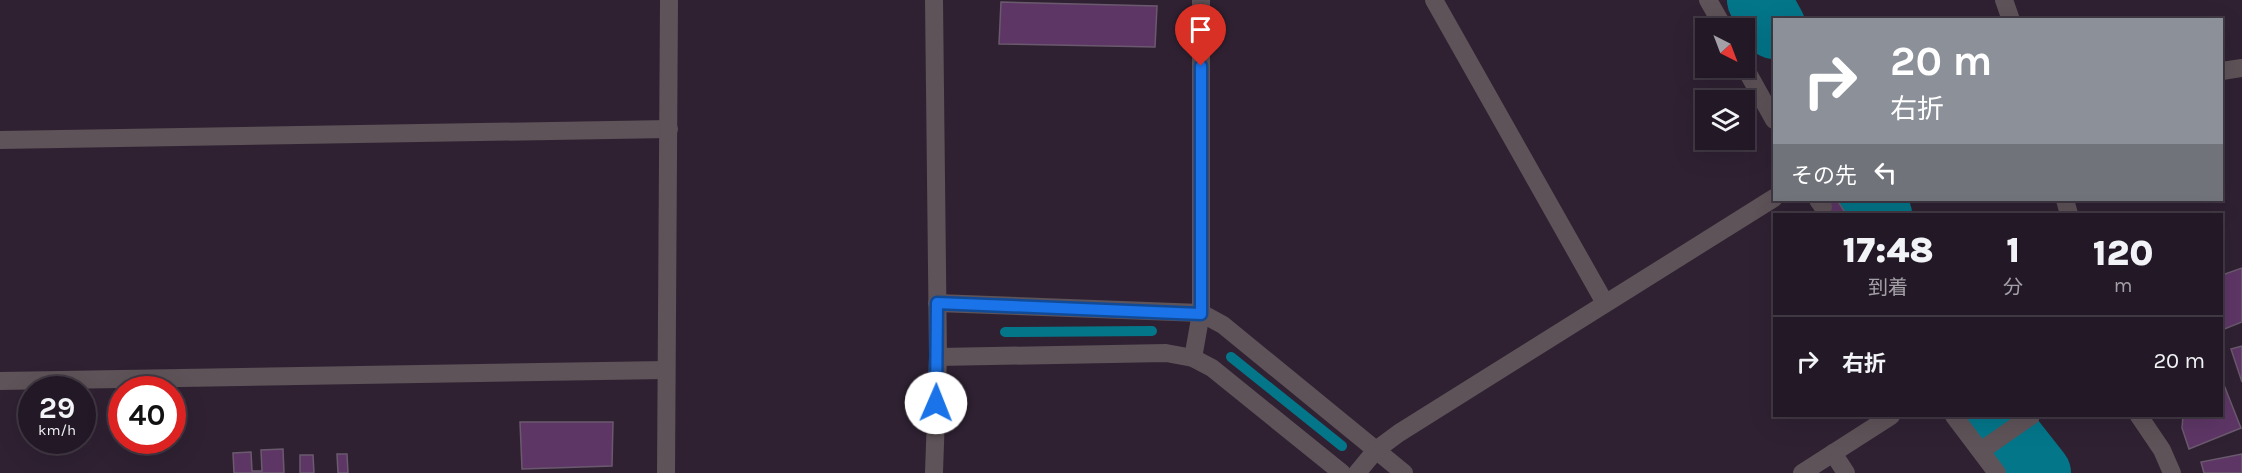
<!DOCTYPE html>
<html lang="ja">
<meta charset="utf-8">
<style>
:root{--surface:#231926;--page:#2b222e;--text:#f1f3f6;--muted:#a3a0a7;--line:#403843}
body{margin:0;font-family:Karla,"Noto Sans JP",sans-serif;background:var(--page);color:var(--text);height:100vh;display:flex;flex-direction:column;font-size:22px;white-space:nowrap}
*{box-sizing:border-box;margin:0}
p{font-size:20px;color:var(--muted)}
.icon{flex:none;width:33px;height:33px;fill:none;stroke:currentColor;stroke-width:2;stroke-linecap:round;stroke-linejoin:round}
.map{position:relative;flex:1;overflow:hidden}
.panel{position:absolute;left:1773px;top:213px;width:450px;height:204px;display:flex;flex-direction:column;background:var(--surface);border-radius:0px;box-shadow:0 6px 24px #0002,0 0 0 2px var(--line)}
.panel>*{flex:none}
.guide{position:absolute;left:1773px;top:18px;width:450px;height:183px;border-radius:0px;box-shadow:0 6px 24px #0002,0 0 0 2px var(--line);background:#8c9099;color:#fff;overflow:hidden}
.needle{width:39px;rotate:138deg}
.controls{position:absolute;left:1695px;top:18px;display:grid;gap:12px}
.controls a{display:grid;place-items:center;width:60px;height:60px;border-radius:0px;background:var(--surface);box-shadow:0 6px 24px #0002,0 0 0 2px var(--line);font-size:30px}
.speed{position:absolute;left:18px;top:376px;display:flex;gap:12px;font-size:30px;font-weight:700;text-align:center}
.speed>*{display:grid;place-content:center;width:78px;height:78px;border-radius:50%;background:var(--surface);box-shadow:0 6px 24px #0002,0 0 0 2px var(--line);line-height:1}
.speed small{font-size:15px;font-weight:400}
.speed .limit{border:9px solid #d22;background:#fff;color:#111}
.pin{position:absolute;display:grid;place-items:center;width:51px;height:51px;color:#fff;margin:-62px -26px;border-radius:50% 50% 50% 0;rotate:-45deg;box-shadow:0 0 6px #0007}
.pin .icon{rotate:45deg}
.me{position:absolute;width:66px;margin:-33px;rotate:1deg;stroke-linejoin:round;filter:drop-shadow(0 0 4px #0008)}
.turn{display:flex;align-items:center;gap:21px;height:126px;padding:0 18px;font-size:27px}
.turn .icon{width:78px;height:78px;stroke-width:2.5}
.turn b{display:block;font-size:42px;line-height:51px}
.then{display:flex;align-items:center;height:57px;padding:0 18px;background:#0003;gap:12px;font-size:22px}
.eta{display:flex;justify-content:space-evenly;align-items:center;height:102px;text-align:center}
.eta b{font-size:36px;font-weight:800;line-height:42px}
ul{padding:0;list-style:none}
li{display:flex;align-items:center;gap:18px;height:90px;padding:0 18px;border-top:2px solid var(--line)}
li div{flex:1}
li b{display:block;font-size:22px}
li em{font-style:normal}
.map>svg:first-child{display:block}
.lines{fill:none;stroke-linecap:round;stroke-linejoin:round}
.stream{stroke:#04768a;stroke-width:10}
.river{stroke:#04768a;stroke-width:64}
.building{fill:#5e3666;stroke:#6a5a6d;stroke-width:1.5}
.minor{stroke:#5e5358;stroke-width:18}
.route-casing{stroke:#114b97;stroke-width:15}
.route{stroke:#1a73e8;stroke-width:10}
</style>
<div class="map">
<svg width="2242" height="473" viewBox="0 0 2242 473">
<rect width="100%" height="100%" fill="#2f2132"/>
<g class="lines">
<g class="stream">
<polyline points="1005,332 1152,331"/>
<polyline points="1231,357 1342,446"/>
</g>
<g class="river">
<polyline points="1759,0 1774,27"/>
<polyline points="1871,200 1880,214"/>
<polyline points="1994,416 2039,473"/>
</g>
</g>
<g class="building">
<polygon points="1001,2 1157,6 1155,47 999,44"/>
<polygon points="1835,200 1837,200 1846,214 1811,214"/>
<polygon points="2242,268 2242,322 2222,330 2222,275"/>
<polygon points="2242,346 2242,382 2231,349"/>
<polygon points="2222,380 2241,428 2189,449 2182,428 2183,416 2222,416"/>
<polygon points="520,422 613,422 612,466 522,469"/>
<polygon points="283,449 284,473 234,473 233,453 251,452 252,471 262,471 261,450"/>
<polygon points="337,454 347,454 348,473 338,473"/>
<polygon points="2242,454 2242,473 2204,473 2201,462"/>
<polygon points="300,455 313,455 314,473 300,473"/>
</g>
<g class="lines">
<g class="minor">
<polyline points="934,0 938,357 934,473"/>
<polyline points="1434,0 1605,303"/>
<polyline points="1708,0 1724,28"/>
<polyline points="2004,0 2011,20"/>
<polyline points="1744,66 1774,120"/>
<polyline points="2222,71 2242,68"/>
<polyline points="0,140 669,129"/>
<polyline points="1818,200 1823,207"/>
<polyline points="2065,200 2069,214"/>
<polyline points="937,303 1201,313 1223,325 1404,473"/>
<polyline points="938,357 1166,353 1193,358 1212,368 1342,473"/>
<polyline points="1193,358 1201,313 1201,0"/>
<polyline points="0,381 665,370"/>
<polyline points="1954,416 1997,473"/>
<polyline points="2139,416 2162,450 2172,473"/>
<polyline points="1982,450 2031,416"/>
<polyline points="1833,453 1846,473"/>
<polyline points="666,473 669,0"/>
<polyline points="1357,473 1376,450 1399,433 1774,198"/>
<polyline points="1802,473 1891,416"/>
</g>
</g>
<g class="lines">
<defs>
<polyline id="route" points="936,403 937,303 1201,314 1201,66"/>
</defs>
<use href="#route" class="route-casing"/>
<use href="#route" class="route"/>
</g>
</svg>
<div class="controls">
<a><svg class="needle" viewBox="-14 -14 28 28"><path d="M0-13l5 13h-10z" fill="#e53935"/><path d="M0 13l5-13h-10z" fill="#a3a0a7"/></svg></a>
<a><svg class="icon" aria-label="layers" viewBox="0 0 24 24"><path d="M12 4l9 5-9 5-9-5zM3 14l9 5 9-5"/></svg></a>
</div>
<div class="speed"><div>29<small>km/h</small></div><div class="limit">40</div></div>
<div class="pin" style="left:1201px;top:66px;background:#d93025"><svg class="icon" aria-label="arrive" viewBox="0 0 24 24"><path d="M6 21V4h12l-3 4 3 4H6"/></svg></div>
<svg class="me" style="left:936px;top:403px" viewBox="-20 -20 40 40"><circle r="19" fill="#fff"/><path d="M0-13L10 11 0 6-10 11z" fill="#1a73e8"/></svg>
<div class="guide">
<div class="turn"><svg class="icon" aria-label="right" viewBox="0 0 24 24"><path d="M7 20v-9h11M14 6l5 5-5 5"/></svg><div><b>20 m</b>右折</div></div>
<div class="then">その先<svg class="icon" aria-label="left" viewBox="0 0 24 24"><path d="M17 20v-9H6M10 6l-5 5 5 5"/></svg></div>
</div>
<section class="panel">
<div class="eta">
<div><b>17:48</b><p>到着</p></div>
<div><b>1</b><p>分</p></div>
<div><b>120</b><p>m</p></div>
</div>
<ul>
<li><svg class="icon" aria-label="right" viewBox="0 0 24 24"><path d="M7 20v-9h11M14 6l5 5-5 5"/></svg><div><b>右折</b></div><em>20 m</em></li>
</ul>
</section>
</div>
